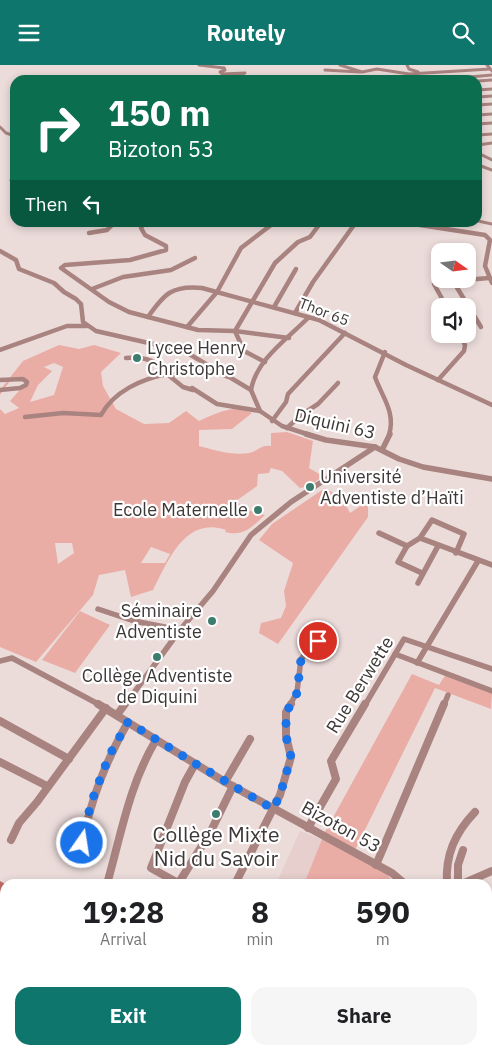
<!DOCTYPE html>
<meta charset="utf-8">
<style>
:root{--surface:#fff;--page:#f6f6f6;--text:#202124;--muted:#757577;--accent:#0f766e}
body{margin:0;font-family:"IBM Plex Sans",sans-serif;background:var(--page);color:var(--text);height:100vh;display:flex;flex-direction:column;font-size:19px;white-space:nowrap}
*{box-sizing:border-box;margin:0}
p{font-size:16px;color:var(--muted)}
.icon{flex:none;width:28px;height:28px;fill:none;stroke:currentColor;stroke-width:2;stroke-linecap:round;stroke-linejoin:round}
.map{position:relative;flex:1;overflow:hidden}
.drawer{position:absolute;left:0px;top:814px;width:492px;height:176px;display:flex;flex-direction:column;background:var(--surface);border-radius:15px 15px 0 0;box-shadow:0 2px 8px #0003}
.drawer>*{flex:none}
.top-card{position:absolute;left:10px;top:10px;width:472px;height:152px;border-radius:15px;box-shadow:0 2px 8px #0003;background:#0b6e4f;color:#fff;overflow:hidden}
.needle{width:32px;rotate:104deg}
.tools{position:absolute;left:431px;top:178px;display:grid;gap:10px}
.tools a{display:grid;place-items:center;width:45px;height:45px;border-radius:10px;background:var(--surface);box-shadow:0 2px 8px #0003;font-size:25px}
.pin{position:absolute;display:grid;place-items:center;width:42px;height:42px;color:#fff;margin:-21px;border:2px solid #fff;border-radius:50%;box-shadow:0 1px 5px #0007}
.me{position:absolute;width:55px;margin:-28px;rotate:13deg;stroke-linejoin:round;filter:drop-shadow(0 0 4px #0008)}
.turn{display:flex;align-items:center;gap:18px;height:105px;padding:0 15px;font-size:22px}
.turn .icon{width:65px;height:65px;stroke-width:2.5}
.turn b{display:block;font-size:35px;line-height:42px}
.then{display:flex;align-items:center;height:48px;padding:0 15px;background:#0003;gap:10px;font-size:19px}
.eta{display:flex;justify-content:space-evenly;align-items:center;height:85px;text-align:center}
.eta b{font-size:30px;font-weight:700;line-height:35px}
.primary-button{display:flex;gap:10px;margin-top:auto;padding:10px 15px}
.primary-button a{flex:1;height:58px;border-radius:15px;background:var(--accent);color:#fff;font-size:20px;font-weight:700;line-height:58px;text-align:center}
.primary-button a+a{background:var(--page);color:var(--text)}
header{display:flex;justify-content:space-between;align-items:center;height:65px;padding:0 15px;background:var(--accent);color:#fff;font-size:22px;font-weight:700}
.map>svg:first-child{display:block}
.built{fill:#e6cfcc}
.green{fill:#eaada6;fill-rule:evenodd}
.lines{fill:none;stroke-linecap:round;stroke-linejoin:round}
.stream{stroke:#985c57;stroke-width:1}
.river{fill:#bf6c65;fill-rule:evenodd}
.minor-far3{stroke:#a9837f;stroke-width:3}
.minor-far2{stroke:#a9837f;stroke-width:4.5}
.minor-far1{stroke:#a9837f;stroke-width:5.5}
.minor{stroke:#a9837f;stroke-width:8}
.tertiary{fill:#a9837f;fill-rule:evenodd}
.route{stroke:#1a73e8;stroke-width:9;stroke-dasharray:0 16.2}
.poi-dot{fill:#3c7d6e;stroke:#fff;stroke-width:2}
.labels{text-anchor:middle;stroke-width:4.5;stroke-linejoin:round;paint-order:stroke}
.far-street-label{font-size:15px;fill:#3d3737;stroke:#fff}
.poi-label{font-size:18px;fill:#3d3737;stroke:#fff;text-anchor:start}
.street-label{font-size:18px;fill:#3d3737;stroke:#fff}
.near-poi-label{font-size:21px;fill:#3d3737;stroke:#fff}
</style>
<header><svg class="icon" aria-label="menu" viewBox="0 0 24 24"><path d="M4 6h16M4 12h16M4 18h16"/></svg>Routely<svg class="icon" aria-label="search" viewBox="0 0 24 24"><circle cx="10" cy="10" r="6"/><path d="M15 15l6 6"/></svg></header>
<div class="map">
<svg width="492" height="989" viewBox="0 0 492 989">
<rect width="100%" height="100%" fill="#ebdcda"/>
<polygon class="built" points="300,766 345,784 331,819 276,819"/>
<g class="green">
<path d="M59,280l20,4 15,-4 27,8 -20,19 2,14 13,23 28,15 25,-1 17,-12 13,10c16,-7 35,-18 53,-8l-20,16 -33,1v16c15,4 34,10 50,7 9,-2 12,-9 22,-7v-13l16,-1 26,9 -4,27 14,8 -13,10 -10,2 -18,-17 -11,-3 -2,5 -11,1 -1,12 -21,15 12,9 17,5c-13,12 -21,22 -40,17l1,-2c-41,-14 -58,31 -73,60l-22,7 -6,-27 -26,5 -6,20 -57,67 -36,-15v-238l5,5 14,-6 -9,-7 15,-17 -4,-5 -11,2 -10,14v-5l23,-29zM54,298l9,4 -9,28 -24,7 8,-17 14,-14 -8,-4zM55,478h17l2,10 -16,11zM151,482l19,7 -5,9h-24z"/>
<polygon points="325,423 342,433 350,448 368,436 368,452 278,579 259,568 261,558 281,553 286,541 284,526 293,498 259,475 272,459"/>
<polygon points="80,546 110,560 75,608 42,595"/>
<polygon points="412,609 439,620 446,609 492,628 491,644 435,623 354,787 380,801 395,819 304,819 325,767"/>
<polygon points="317,985 449,985 452,989 315,989"/>
</g>
<g class="lines">
<polyline class="stream" points="155,11 161,15"/>
<g class="river">
<polygon points="0,816 5,819 5,834 0,831"/>
<polygon points="192,985 207,985 208,989 193,989"/>
</g>
<g class="minor-far3">
<polyline points="199,0 224,3"/>
<polyline points="340,0 362,7 377,4 409,9 490,4"/>
<polyline points="407,0 409,4 418,7"/>
<polyline points="224,3 225,5 220,7 222,9 245,8 230,15"/>
<polyline points="325,5 360,7"/>
<polyline points="436,15 492,10"/>
<polyline points="478,16 492,15"/>
<polyline points="478,25 492,24"/>
<polyline points="478,32 492,31"/>
<polyline points="478,40 492,39"/>
<polyline points="478,50 492,49"/>
<polyline points="478,59 492,58"/>
<polyline points="0,62 6,68 15,71"/>
<polyline points="478,70 492,69"/>
<polyline points="478,80 492,78"/>
<polyline points="478,88 492,95"/>
<polyline points="481,101 492,105"/>
<polyline points="11,115 15,116"/>
<polyline points="478,156 492,159"/>
<polyline points="405,158 428,161"/>
<polyline points="111,161 115,158"/>
<polyline points="142,161 144,159 156,158"/>
<polyline points="269,161 274,158"/>
<polyline points="318,161 321,158"/>
<polyline points="353,161 356,158"/>
</g>
<g class="minor-far2">
<polyline points="143,160 141,163 145,170 166,181 166,185 130,195 65,200 61,203 109,237 129,247 198,265 235,266 289,273"/>
<polyline points="420,160 485,170 490,175 485,201 492,218"/>
<polyline points="89,168 107,165 112,160"/>
<polyline points="0,186 16,195 19,204 54,218 64,227 76,234 81,239 83,257 96,266 184,286 206,299 215,307 231,313 251,325 260,346 282,361 310,370"/>
<polyline points="434,219 446,241"/>
<polyline points="92,224 123,212 171,205 195,193"/>
<polyline points="274,242 296,204"/>
<polyline points="295,248 313,217 354,160"/>
<path d="M148,252c16,-23 24,-32 54,-29l117,32 87,45 86,40"/>
<polyline points="187,262 217,227 241,183 271,160"/>
<polyline points="481,262 453,216 489,213"/>
<polyline points="0,285 67,261 87,261"/>
<path d="M385,287l-10,25c7,20 21,35 14,58"/>
<path d="M126,293c19,-3 33,5 48,17"/>
<polyline points="265,297 244,286 235,266 275,198 298,177 310,172 319,160"/>
<polyline points="0,315 23,314 27,317 26,320 20,323 0,325"/>
<polyline points="438,315 464,286 465,280 460,269"/>
<polyline points="192,323 217,339 260,346"/>
<path d="M251,325c5,-30 36,-51 57,-72"/>
<path d="M25,352l38,-4 38,2c13,-24 41,-36 66,-41l16,13 10,3"/>
<polyline points="272,356 286,337 288,329 345,268"/>
<polyline points="287,363 301,350 318,339 338,318"/>
</g>
<g class="minor-far1">
<polyline points="306,369 326,375 375,382 399,394 423,402 492,414"/>
<polyline points="382,385 390,369"/>
<polyline points="379,468 407,481"/>
<polyline points="420,473 492,500"/>
<polyline points="422,508 398,497 407,481 420,473 432,455 464,469 456,488"/>
<polyline points="418,518 438,481"/>
<polyline points="98,544 134,556 180,565"/>
<polyline points="395,589 492,626"/>
<polyline points="0,596 12,593 100,640"/>
<polyline points="417,598 478,496"/>
<polyline points="125,640 180,565 213,526 251,470 291,437 375,382"/>
<polyline points="290,640 297,627 301,594 318,576"/>
<polyline points="365,640 404,574 492,604"/>
<polyline points="444,640 448,630"/>
</g>
<g class="minor">
<polyline points="98,639 225,717 392,808 405,819"/>
<polyline points="117,650 125,639"/>
<polyline points="0,656 69,694"/>
<polyline points="0,697 47,721"/>
<polyline points="225,717 250,674"/>
<polyline points="308,763 336,714 331,696 365,639"/>
<polyline points="11,775 19,758 37,737 106,643"/>
<path d="M82,778c10,-46 23,-80 46,-121"/>
<polyline points="376,800 444,639"/>
<polyline points="178,818 151,803 185,717 195,699"/>
<path d="M107,819c14,-49 22,-99 49,-144"/>
<polyline points="178,819 210,768 233,721"/>
<polyline points="235,819 280,730 291,692 286,671 286,647 291,639"/>
<path d="M447,819c-2,-29 8,-51 28,-72"/>
<polyline points="458,819 458,800 463,785"/>
<polyline points="462,819 492,806"/>
<polyline points="0,880 5,885"/>
<polyline points="128,985 134,989"/>
<polyline points="481,985 485,989"/>
<polyline points="33,989 36,985"/>
<polyline points="85,989 88,985"/>
<polyline points="149,989 151,985"/>
<polyline points="434,989 439,985"/>
</g>
<polygon class="tertiary" points="485,0 489,0 492,4 492,8"/>
</g>
<g class="lines">
<polyline class="route" points="82,778 91,738 109,691 128,657 196,699 273,744 280,730 291,692 286,671 286,648 297,628 301,594 318,576"/>
</g>
<g class="poi-dot">
<circle cx="137" cy="293" r="5"/>
<circle cx="310" cy="422" r="5"/>
<circle cx="258" cy="445" r="5"/>
<circle cx="212" cy="556" r="5"/>
<circle cx="157" cy="592" r="5"/>
<circle cx="216" cy="749" r="5"/>
</g>
<g class="labels">
<g class="far-street-label">
<text transform="translate(324 247) rotate(21)" y="5">Thor 65</text>
</g>
<g class="poi-label">
<text x="147" y="289">Lycee Henry<tspan x="147" dy="21">Christophe</tspan></text>
<text x="320" y="418">Université<tspan x="320" dy="21">Adventiste d’Haïti</tspan></text>
<text x="248" y="451" text-anchor="end">Ecole Maternelle</text>
<text x="202" y="552" text-anchor="end">Séminaire<tspan x="202" dy="21">Adventiste</tspan></text>
<text x="157" y="617" text-anchor="middle">Collège Adventiste<tspan x="157" dy="21">de Diquini</tspan></text>
</g>
<g class="street-label">
<text transform="translate(335 359) rotate(13)" y="6">Diquini 63</text>
<text transform="translate(360 620) rotate(-58)" y="6">Rue Berwette</text>
<text transform="translate(341 762) rotate(29)" y="6">Bizoton 53</text>
</g>
<g class="near-poi-label">
<text x="216" y="777">Collège Mixte<tspan x="216" dy="24">Nid du Savoir</tspan></text>
</g>
</g>
</svg>
<div class="tools">
<a><svg class="needle" viewBox="-14 -14 28 28"><path d="M0-13l5 13h-10z" fill="#e53935"/><path d="M0 13l5-13h-10z" fill="#757577"/></svg></a>
<a><svg class="icon" aria-label="sound" viewBox="0 0 24 24"><path d="M4 9h4l5-4v14l-5-4H4zM17 9q2 3 0 6"/></svg></a>
</div>
<div class="pin" style="left:318px;top:576px;background:#d93025"><svg class="icon" aria-label="arrive" viewBox="0 0 24 24"><path d="M6 21V4h12l-3 4 3 4H6"/></svg></div>
<svg class="me" style="left:82px;top:778px" viewBox="-20 -20 40 40"><circle r="17" fill="#1a73e8" stroke="#fff" stroke-width="3"/><path d="M0-11L8 9 0 5-8 9z" fill="#fff"/></svg>
<div class="top-card">
<div class="turn"><svg class="icon" aria-label="right" viewBox="0 0 24 24"><path d="M7 20v-9h11M14 6l5 5-5 5"/></svg><div><b>150 m</b>Bizoton 53</div></div>
<div class="then">Then<svg class="icon" aria-label="left" viewBox="0 0 24 24"><path d="M17 20v-9H6M10 6l-5 5 5 5"/></svg></div>
</div>
<section class="drawer">
<div class="eta">
<div><b>19:28</b><p>Arrival</p></div>
<div><b>8</b><p>min</p></div>
<div><b>590</b><p>m</p></div>
</div>
<div class="primary-button"><a>Exit</a><a>Share</a></div>
</section>
</div>
